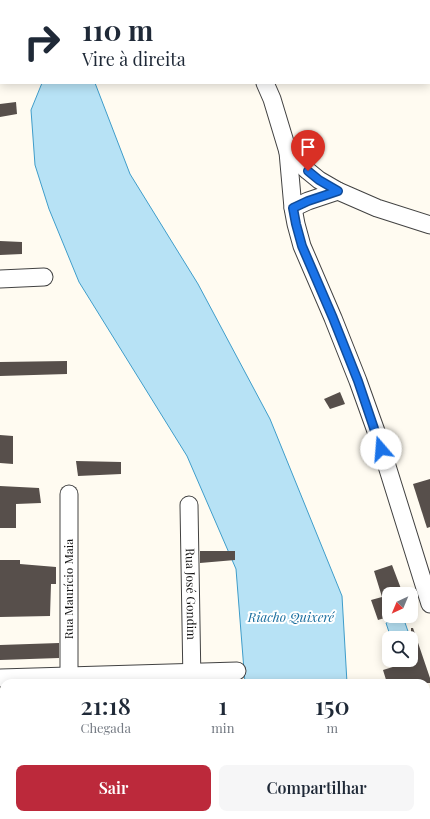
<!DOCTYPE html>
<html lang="pt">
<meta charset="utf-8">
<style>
:root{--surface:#fff;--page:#f6f6f7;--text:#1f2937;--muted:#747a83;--accent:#bc293b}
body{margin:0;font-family:"Playfair Display",serif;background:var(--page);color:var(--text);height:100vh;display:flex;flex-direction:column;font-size:15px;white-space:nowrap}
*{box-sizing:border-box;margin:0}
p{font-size:13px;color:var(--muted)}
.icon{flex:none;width:22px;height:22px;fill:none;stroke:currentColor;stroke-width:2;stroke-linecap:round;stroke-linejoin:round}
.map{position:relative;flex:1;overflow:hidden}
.drawer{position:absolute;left:0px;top:679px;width:430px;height:140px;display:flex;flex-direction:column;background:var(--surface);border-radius:12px 12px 0 0;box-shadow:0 2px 10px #0003}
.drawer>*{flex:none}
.guide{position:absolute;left:0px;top:0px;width:430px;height:84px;box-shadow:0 2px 10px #0003;background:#fff;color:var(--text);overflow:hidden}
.needle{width:26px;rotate:224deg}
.buttons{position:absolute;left:382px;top:587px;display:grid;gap:8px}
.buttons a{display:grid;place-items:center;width:36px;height:36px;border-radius:8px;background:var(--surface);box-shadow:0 2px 10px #0003;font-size:20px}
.pin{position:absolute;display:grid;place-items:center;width:34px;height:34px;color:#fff;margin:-41px -17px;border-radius:50% 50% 50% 0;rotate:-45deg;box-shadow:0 0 4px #0007}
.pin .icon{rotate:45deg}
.me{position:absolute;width:44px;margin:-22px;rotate:342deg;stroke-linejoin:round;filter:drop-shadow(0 0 3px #0008)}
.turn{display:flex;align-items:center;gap:14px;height:84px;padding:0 16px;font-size:18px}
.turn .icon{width:52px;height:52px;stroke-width:2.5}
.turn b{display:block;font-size:28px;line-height:34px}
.eta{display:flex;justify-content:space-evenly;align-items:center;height:68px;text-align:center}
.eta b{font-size:24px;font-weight:600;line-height:28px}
.button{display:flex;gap:8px;margin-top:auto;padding:8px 16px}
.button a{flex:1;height:46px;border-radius:8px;background:var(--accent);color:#fff;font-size:16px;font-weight:600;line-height:46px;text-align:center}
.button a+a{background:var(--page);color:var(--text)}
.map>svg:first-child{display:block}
.water{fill:#b7e2f5;stroke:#3f9dca}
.building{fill:#574f4b}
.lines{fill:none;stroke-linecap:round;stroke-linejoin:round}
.minor-casing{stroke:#424242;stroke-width:19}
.minor{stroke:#fff;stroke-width:17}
.route-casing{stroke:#114b97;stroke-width:10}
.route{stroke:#1a73e8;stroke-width:7}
.labels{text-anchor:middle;stroke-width:4;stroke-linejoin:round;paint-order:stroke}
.street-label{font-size:12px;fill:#0f0f0f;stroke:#fff}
.water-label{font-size:13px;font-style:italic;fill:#1a6e9e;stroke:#fff}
</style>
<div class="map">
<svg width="430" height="819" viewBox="0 0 430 819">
<rect width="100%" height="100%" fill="#fffbf1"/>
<g class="water">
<polygon points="42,83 95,83 130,174 198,284 270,419 342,596 347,683 245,683 236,569 187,456 79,282 49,209 35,165 31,110"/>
<polygon points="403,617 410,637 407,638 391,638 386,623"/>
</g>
<g class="building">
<polygon points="16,102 17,114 0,117 0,104"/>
<polygon points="0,241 22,242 22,254 0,255"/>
<polygon points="67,361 67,374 0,376 0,362"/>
<polygon points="340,392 345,404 330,409 324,399"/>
<polygon points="0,435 13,436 13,464 0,463"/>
<polygon points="76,461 121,462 121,474 78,476"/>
<polygon points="430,479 430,527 427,528 413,484"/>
<polygon points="0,486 39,488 41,503 16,504 16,528 0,528"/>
<polygon points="200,551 235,551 235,560 200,563"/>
<polygon points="0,560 20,560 20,564 56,567 56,584 51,584 50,616 0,617"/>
<polygon points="392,565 403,594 389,594 389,616 391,616 378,620 371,600 382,597 374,571"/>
<polygon points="411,628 413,628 430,678 430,683 387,683 383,670 396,666 394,660 411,660"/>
<polygon points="59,643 59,658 0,660 0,645"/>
</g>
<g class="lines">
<defs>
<g id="minor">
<polyline points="146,0 149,1"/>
<polyline points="164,1 164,0"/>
<polyline points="265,83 272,99 288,152 308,171 319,180 338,191 377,208 430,225"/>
<polyline points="288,152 293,208 296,224 302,246 333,318 358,381 377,434 430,604"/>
<polyline points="293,208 308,201 338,191"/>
<polyline points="0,279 44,277"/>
<polyline points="69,494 69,683"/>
<path id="s1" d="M189,505l3,178"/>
<polyline points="0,678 237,671"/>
<polyline points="193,815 193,819"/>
<polyline points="66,819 66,815"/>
</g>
</defs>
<use href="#minor" class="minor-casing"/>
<use href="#minor" class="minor"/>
</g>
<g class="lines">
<defs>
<polyline id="route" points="308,171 319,180 338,191 308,201 293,208 296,224 302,246 333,318 358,381 381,449"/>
</defs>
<use href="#route" class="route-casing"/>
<use href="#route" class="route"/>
</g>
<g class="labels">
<g class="street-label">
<text transform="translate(69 589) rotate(-90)" y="4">Rua Maurício Maia</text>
<text dy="4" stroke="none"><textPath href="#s1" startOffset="89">Rua José Gondim</textPath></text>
</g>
<g class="water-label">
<text x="291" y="622">Riacho Quixeré</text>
</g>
</g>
</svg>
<div class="buttons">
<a><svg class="needle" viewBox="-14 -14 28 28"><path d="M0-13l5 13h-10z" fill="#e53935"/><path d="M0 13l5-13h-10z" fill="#747a83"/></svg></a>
<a><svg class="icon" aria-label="search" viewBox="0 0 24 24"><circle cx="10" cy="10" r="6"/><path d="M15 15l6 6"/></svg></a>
</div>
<div class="pin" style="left:308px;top:171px;background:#d93025"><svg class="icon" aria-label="arrive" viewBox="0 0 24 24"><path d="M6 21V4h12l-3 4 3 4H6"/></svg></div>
<svg class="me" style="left:381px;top:449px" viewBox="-20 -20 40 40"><circle r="19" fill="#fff"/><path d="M0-13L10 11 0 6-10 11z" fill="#1a73e8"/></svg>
<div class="guide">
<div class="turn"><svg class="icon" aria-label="right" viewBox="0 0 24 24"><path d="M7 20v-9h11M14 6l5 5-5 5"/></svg><div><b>110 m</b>Vire à direita</div></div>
</div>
<section class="drawer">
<div class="eta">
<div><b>21:18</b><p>Chegada</p></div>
<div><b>1</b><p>min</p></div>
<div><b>150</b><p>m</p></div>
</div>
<div class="button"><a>Sair</a><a>Compartilhar</a></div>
</section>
</div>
